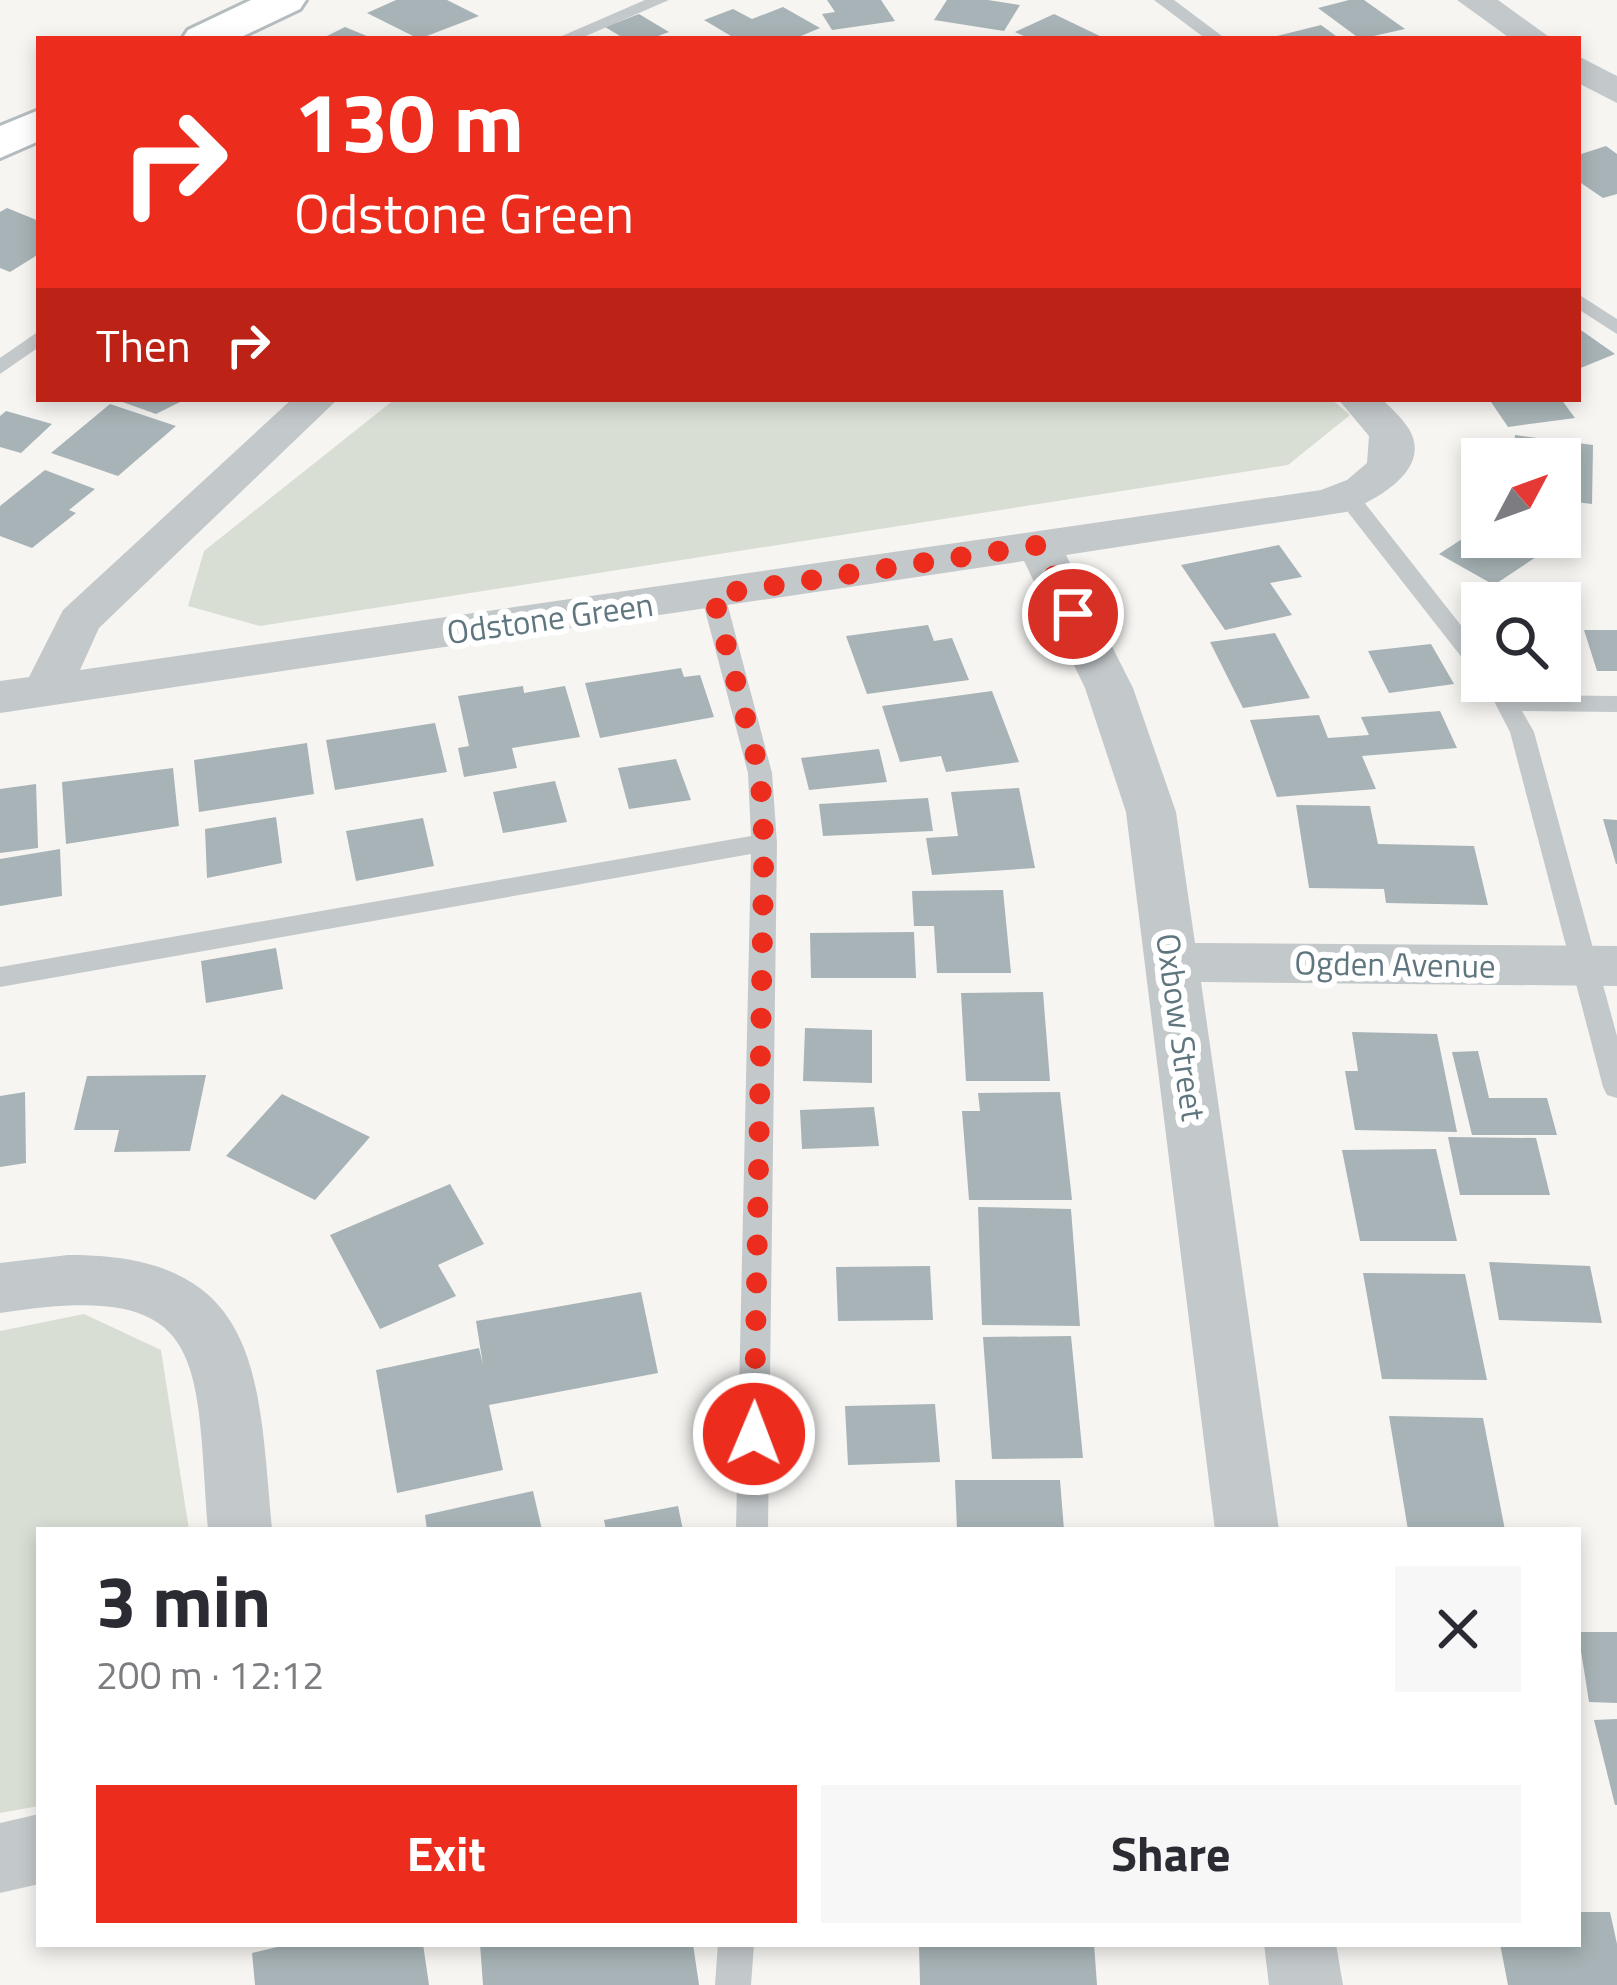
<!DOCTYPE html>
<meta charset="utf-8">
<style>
:root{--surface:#fff;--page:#f7f7f7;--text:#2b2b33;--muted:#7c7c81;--accent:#ec2c1c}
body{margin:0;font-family:"Titillium Web",sans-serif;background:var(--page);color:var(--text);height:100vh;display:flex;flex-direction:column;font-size:45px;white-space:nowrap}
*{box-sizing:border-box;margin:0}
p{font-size:39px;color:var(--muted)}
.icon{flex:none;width:66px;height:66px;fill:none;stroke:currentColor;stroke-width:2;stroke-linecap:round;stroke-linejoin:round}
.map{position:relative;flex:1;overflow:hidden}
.drawer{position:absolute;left:36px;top:1527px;width:1545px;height:420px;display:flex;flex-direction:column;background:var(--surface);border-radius:0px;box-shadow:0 6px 18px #0003}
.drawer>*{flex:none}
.banner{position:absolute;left:36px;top:36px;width:1545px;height:366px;border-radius:0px;box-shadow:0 6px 18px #0003;background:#ec2c1c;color:#fff;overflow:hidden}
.needle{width:78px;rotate:49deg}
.controls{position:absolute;left:1461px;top:438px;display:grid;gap:24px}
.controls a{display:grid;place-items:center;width:120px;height:120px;border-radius:0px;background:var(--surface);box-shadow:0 6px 18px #0003;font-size:60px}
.pin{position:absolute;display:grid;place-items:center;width:102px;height:102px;color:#fff;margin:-51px;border:6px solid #fff;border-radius:50%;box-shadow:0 3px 12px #0007}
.me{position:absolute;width:132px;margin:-66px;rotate:1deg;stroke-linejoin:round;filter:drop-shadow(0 0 9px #0008)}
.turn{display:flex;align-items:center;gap:42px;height:252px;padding:0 60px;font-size:54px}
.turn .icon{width:156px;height:156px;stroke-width:2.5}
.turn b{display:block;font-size:84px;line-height:102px}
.then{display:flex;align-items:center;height:114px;padding:0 60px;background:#0003;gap:24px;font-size:45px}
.round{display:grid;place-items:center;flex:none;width:126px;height:126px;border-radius:0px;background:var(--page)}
.head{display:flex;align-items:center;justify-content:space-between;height:204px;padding:0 60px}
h1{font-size:72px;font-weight:700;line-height:90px}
.primary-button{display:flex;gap:24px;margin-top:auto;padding:24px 60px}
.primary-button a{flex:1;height:138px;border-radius:0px;background:var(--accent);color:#fff;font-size:48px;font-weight:700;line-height:138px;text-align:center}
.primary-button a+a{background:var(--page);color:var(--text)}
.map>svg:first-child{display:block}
.green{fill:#d8ded3}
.building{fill:#a7b3b6}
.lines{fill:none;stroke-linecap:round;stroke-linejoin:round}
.secondary-casing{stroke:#b5bcbf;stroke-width:6}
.lane{fill:#c3c8ca;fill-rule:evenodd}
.street{fill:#c3c8ca;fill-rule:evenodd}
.secondary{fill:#fff;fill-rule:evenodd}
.route{stroke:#ec2c1c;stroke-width:21;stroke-dasharray:0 37.8}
.labels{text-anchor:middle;stroke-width:12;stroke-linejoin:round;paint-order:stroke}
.street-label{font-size:33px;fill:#5f767f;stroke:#fff}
</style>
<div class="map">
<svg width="1617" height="1985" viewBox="0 0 1617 1985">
<rect width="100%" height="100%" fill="#f6f5f2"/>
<g class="green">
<polygon points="395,399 1331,399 1350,415 1288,465 260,626 188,606 204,551"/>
<polygon points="84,1314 161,1350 189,1530 39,1530 39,1806 0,1813 0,1331"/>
</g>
<g class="building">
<polygon points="396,0 447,0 479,16 419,39 367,13"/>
<polygon points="827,0 881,0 895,21 832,30 822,14 835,12"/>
<polygon points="947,0 988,0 1020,5 1004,31 934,20"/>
<polygon points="1349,0 1364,0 1405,29 1360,39 1318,8"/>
<polygon points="783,7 820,28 794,39 736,39 704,20 733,9 752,19"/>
<polygon points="639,14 669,32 650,39 625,39 605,27"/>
<polygon points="1054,14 1106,39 1030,39 1015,32"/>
<polygon points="1321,25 1340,39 1273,39 1273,37"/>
<polygon points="345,27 374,39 321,39"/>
<polygon points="1606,146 1617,154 1617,194 1603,198 1578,181 1578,155"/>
<polygon points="7,208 39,221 39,254 10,272 0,268 0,212"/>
<polygon points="1578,328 1615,354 1578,369"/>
<polygon points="186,399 156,414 117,400 117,399"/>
<polygon points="1489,399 1561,399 1575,418 1508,427"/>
<polygon points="110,404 176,426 118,476 51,453"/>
<polygon points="6,411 52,424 21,453 0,447 0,416"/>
<polygon points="1515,435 1593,445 1592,504 1560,500 1560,459 1514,459"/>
<polygon points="45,470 95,489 69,510 76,513 32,548 0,536 0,506"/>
<polygon points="1482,526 1482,537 1566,537 1494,585 1439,554"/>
<polygon points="1279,545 1302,577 1270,583 1292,615 1225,630 1181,565"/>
<polygon points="928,625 934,641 952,638 969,680 867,694 846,636"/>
<polygon points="1584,630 1617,630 1617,671 1597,671"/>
<polygon points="1275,633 1310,698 1243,708 1210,642"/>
<polygon points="1431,644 1454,684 1389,693 1368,651"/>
<polygon points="681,668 684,677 700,675 714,717 600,738 585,683"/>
<polygon points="523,686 524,693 565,686 580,737 512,748 517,768 464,777 458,748 469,746 458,696"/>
<polygon points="992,691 1019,762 946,772 941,756 900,762 882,706"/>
<polygon points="1440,711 1457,748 1362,756 1376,789 1277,797 1250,720 1319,715 1328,738 1369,735 1361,717"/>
<polygon points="435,723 447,772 335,790 326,740"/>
<polygon points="307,743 314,794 199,812 194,760"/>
<polygon points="879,749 887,782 809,790 801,758"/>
<polygon points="676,759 691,800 629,809 618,768"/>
<polygon points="173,768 179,826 66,844 62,782"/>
<polygon points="555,781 567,822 503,833 493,792"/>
<polygon points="36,784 38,848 0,853 0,789"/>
<polygon points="1019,788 1035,868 932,875 926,838 958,836 951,792"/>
<polygon points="928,798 933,831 823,836 819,804"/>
<polygon points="1296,805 1370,806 1378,844 1474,846 1488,905 1386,903 1384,889 1309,888"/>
<polygon points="276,817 282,863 207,878 205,829"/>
<polygon points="423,818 434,866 356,881 346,831"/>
<polygon points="1603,819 1617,820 1617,864 1616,864"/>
<polygon points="60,849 62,896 0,906 0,859"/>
<polygon points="1003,890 1011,973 937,973 934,926 914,926 912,891"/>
<polygon points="914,932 916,978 811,978 810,933"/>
<polygon points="276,948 283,989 206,1003 201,961"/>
<polygon points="1043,992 1050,1081 966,1081 961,993"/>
<polygon points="805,1028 872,1030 872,1083 803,1081"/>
<polygon points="1352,1032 1437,1034 1457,1132 1355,1130 1345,1071 1358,1071"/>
<polygon points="1478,1051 1489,1098 1547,1098 1557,1135 1472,1135 1452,1052"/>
<polygon points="206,1075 190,1151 114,1152 119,1130 74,1130 87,1076"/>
<polygon points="25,1092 26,1163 0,1167 0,1096"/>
<polygon points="1060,1092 1072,1200 969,1200 962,1111 980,1111 978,1093"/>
<polygon points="282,1094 370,1137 315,1200 226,1156"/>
<polygon points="874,1107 879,1146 802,1149 800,1110"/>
<polygon points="1448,1137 1536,1138 1550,1195 1460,1195"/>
<polygon points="1436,1149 1457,1241 1360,1241 1342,1150"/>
<polygon points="450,1184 484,1244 438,1265 456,1296 380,1329 330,1235"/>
<polygon points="978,1207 1071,1209 1080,1326 982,1325"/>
<polygon points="1489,1262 1590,1266 1602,1323 1499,1320"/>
<polygon points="930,1266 933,1320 838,1321 836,1267"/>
<polygon points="1363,1273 1465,1274 1487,1380 1382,1379"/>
<polygon points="641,1292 658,1373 489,1405 503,1470 397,1493 376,1370 479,1348 483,1365 476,1321"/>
<polygon points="1071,1336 1083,1458 992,1459 983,1337"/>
<polygon points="935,1404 940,1462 848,1465 845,1406"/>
<polygon points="1389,1416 1483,1418 1505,1530 1408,1530"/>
<polygon points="955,1480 1060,1480 1064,1530 957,1530"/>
<polygon points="533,1491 542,1530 427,1530 425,1515"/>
<polygon points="678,1506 683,1530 606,1530 604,1520"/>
<polygon points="1578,1632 1617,1632 1617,1703 1589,1702"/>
<polygon points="1617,1719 1617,1805 1615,1805 1594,1720"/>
<polygon points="1578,1912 1610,1912 1617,1944 1617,1985 1508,1985 1500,1944 1578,1944"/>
<polygon points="290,1944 423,1944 429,1985 255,1985 252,1953"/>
<polygon points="480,1944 693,1944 699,1985 483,1985"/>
<polygon points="919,1944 1094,1944 1097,1985 920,1985"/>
</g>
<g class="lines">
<defs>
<g id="secondary">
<polygon points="251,0 306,0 300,9 237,39 182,39 188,30"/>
<polygon points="39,110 39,141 0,158 0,126"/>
</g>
</defs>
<use href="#secondary" class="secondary-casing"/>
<g class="lane">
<polygon points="645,0 669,0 579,39 555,39"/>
<polygon points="1154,0 1174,0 1226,39 1206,39"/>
<polygon points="1578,294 1617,319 1617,334 1578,309"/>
<polygon points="39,331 39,347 0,374 0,358"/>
<polygon points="1348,490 1356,492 1482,652 1482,676 1474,673 1340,502 1337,497"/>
<polygon points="713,588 725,595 772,773 777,843 768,1530 736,1530 751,854 0,987 0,967 751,836 748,773 701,595"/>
<polygon points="1482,678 1504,681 1512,695 1617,696 1617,712 1522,711 1534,732 1617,1036 1617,1098 1607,1095 1603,1087 1510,732"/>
<polygon points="718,1944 754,1944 751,1985 715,1985"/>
</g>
<g class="street">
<polygon points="1457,0 1498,0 1552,39 1511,39"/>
<polygon points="1578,56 1617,76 1617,103 1578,83"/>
<path d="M292,399h46l-239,229 -19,42 1241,-180 26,-10 20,-17 2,-27 -31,-37h44c9,9 20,19 27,30 24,41 -33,71 -63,83l-280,43 67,133 43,124 19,131 422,3v40l-416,-4 78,548h-64l-89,-718 -41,-124 -61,-127 -1024,152v-32l29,-4 34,-67z"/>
<path d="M68,1255c195,-1 190,121 204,275h-64c-13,-174 3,-251 -208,-217v-50z"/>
<polygon points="39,1814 39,1884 0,1893 0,1823"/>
<polygon points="1264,1944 1336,1944 1343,1985 1269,1985"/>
</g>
<use href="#secondary" class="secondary"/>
</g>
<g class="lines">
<polyline class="route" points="754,1434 764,843 760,773 713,595 1039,545 1073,614"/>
</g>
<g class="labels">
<g class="street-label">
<text transform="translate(550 618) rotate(-8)" y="12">Odstone Green</text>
<text transform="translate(1395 964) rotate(1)" y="12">Ogden Avenue</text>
<text transform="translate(1181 1027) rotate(82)" y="12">Oxbow Street</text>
</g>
</g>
</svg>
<div class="controls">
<a><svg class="needle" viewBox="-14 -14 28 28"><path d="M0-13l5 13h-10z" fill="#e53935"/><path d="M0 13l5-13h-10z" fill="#7c7c81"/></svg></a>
<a><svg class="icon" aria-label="search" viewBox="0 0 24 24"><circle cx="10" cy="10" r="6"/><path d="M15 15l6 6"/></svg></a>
</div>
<div class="pin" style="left:1073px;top:614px;background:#d93025"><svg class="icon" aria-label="arrive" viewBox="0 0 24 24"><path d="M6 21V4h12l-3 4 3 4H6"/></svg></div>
<svg class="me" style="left:754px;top:1434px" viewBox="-20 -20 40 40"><circle r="17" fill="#ec2c1c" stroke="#fff" stroke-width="3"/><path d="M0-11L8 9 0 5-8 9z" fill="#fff"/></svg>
<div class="banner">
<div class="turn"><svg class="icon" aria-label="right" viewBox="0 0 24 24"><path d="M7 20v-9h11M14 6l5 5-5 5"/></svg><div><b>130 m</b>Odstone Green</div></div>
<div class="then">Then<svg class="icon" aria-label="right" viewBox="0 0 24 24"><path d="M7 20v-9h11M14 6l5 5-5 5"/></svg></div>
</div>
<section class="drawer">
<div class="head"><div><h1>3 min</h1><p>200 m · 12:12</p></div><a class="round"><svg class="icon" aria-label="close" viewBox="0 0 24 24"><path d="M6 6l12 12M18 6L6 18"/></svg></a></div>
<div class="primary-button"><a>Exit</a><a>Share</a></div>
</section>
</div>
